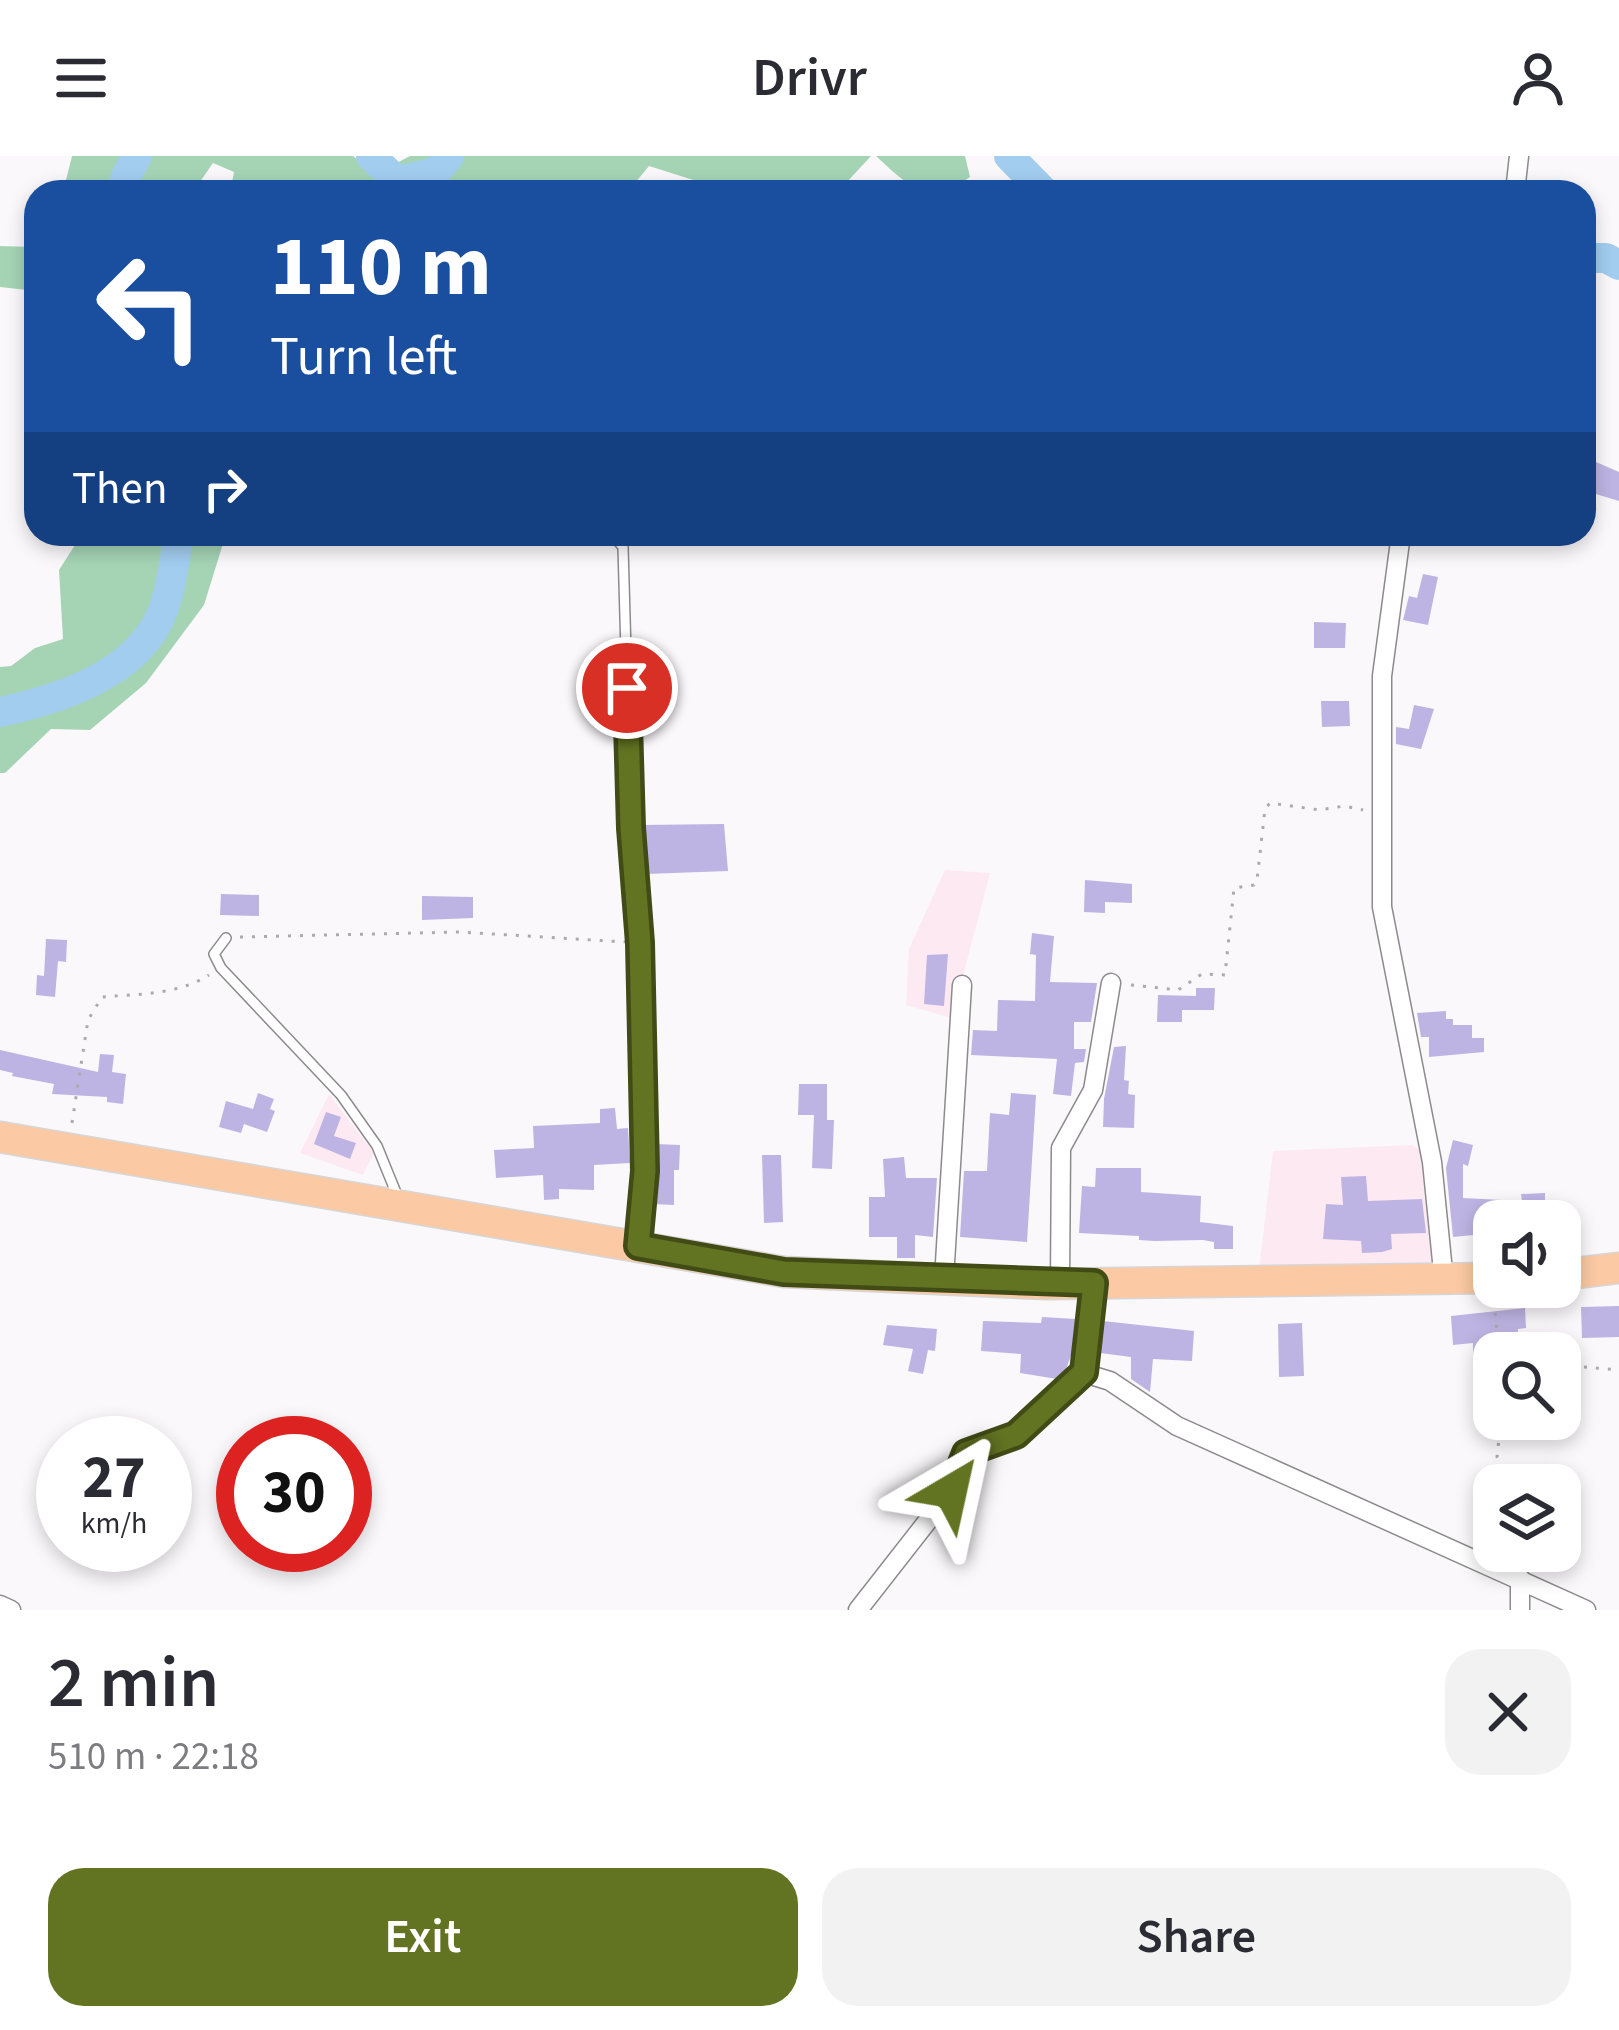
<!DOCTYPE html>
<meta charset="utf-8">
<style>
:root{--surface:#fff;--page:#f2f2f3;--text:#2b2b33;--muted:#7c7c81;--accent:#627321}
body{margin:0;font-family:"Source Sans 3",sans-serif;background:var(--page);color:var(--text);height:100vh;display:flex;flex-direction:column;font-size:45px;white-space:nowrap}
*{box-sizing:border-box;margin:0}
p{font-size:39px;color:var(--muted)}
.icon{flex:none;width:66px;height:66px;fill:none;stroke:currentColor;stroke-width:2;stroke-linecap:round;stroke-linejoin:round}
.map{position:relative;height:1454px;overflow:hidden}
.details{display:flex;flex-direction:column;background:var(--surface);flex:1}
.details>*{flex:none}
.hud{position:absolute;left:24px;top:24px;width:1572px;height:366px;border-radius:36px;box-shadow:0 6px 18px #0003;background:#1a4fa0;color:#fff;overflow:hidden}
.fabs{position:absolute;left:1473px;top:1044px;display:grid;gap:24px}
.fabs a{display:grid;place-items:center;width:108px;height:108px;border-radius:24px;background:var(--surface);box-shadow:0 6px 18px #0003;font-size:60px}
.speed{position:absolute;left:36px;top:1260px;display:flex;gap:24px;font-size:60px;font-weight:700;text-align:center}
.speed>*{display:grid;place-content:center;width:156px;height:156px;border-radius:50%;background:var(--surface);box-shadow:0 6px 18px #0003;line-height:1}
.speed small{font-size:30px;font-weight:400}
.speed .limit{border:18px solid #d22;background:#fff;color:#111}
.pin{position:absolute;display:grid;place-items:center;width:102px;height:102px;color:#fff;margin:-51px;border:6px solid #fff;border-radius:50%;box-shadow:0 3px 12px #0007}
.me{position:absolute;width:132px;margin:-66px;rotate:36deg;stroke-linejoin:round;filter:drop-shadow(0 0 9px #0008)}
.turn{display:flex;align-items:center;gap:42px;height:252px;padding:0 48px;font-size:54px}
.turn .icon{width:156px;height:156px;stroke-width:2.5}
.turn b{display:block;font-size:84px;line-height:102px}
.then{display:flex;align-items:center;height:114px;padding:0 48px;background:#0003;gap:24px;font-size:45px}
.round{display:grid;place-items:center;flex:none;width:126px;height:126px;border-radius:36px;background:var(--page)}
.head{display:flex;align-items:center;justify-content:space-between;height:204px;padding:0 48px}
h1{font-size:72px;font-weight:600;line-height:90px}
.action{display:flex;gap:24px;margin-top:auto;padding:24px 48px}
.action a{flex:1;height:138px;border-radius:36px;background:var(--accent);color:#fff;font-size:48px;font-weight:600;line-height:138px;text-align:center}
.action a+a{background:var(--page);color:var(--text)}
header{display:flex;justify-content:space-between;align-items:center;height:156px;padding:0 48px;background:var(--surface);font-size:54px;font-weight:600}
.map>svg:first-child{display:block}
.commercial{fill:#fde9f1}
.forest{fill:#a5d4b5}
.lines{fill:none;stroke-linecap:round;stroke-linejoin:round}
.river{stroke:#a2cdef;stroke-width:30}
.building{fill:#beb4e3}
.service-casing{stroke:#8d8a8d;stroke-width:12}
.minor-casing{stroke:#8d8a8d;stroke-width:21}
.primary-casing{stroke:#d7d6d7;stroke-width:33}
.path{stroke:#acaaac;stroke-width:3;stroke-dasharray:3 9;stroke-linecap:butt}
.service{stroke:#fff;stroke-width:9}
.minor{stroke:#fff;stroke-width:18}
.primary{stroke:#fbc9a3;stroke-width:30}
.route-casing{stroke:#404b15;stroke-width:30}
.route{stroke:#627321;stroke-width:21}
</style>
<header><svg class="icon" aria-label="menu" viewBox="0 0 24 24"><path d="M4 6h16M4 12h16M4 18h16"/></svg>Drivr<svg class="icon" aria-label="person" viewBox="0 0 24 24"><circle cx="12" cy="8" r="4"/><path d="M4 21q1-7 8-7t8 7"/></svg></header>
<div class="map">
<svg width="1619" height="1454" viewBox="0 0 1619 1454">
<rect width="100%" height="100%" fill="#fbf8fb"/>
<g class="commercial">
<polygon points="945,714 990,717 952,862 906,849 909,793"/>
<polygon points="329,938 374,997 363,1019 300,997"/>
<polygon points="1412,989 1429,1000 1438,1113 1259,1114 1273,995"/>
</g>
<g class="forest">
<polygon points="72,0 353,0 376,18 410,0 871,0 847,26 745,34 706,28 649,10 635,27 567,34 513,29 463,32 461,36 230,36 234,16 213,7 193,36 63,36"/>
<path d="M876,0h89l5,21c-40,30 -61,10 -94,-21z"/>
<polygon points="0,90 36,91 36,135 0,131"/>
<polygon points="82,378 226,378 204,449 146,527 90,574 51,573 5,617 0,617 0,511 11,510 35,492 63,483 59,414"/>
</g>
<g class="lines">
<g class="river">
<polyline points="371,0 397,25 436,16 449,0"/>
<polyline points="1009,0 1044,36"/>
<polyline points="122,36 126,20 137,0"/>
<polyline points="1584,102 1606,102 1619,109"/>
<path d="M0,556c66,-14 149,-42 167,-114 6,-21 8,-43 12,-64"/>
</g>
</g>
<g class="building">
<polygon points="1596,306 1619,316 1619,345 1589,336"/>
<polygon points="1423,418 1438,421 1428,469 1403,464 1409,440 1417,442"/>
<polygon points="1314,466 1346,467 1345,492 1314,492"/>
<polygon points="1321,545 1349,545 1350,570 1322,571"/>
<polygon points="1414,549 1434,553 1421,593 1396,588 1396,571 1409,573"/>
<polygon points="724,668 728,715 646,718 641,669"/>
<polygon points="1085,724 1132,728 1132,747 1105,746 1105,757 1084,756"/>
<polygon points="221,738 259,739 259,760 220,759"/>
<polygon points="422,740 473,741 473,762 422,764"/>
<polygon points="1032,777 1054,780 1050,826 1097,827 1091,866 1074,866 1074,893 1086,893 1084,906 1075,907 1071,940 1053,938 1057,903 971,899 973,874 997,875 998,844 1035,845 1036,799 1030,798"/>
<polygon points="46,783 67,784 66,806 58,805 55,841 36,839 37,819 44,820"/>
<polygon points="948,798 944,850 924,848 927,799"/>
<polygon points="1196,832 1215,832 1214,854 1182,854 1182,866 1157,866 1158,839 1196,840"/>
<polygon points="1446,855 1446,863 1453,863 1453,869 1472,869 1472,882 1484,882 1484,896 1429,901 1429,881 1421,881 1417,857"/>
<polygon points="1126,890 1124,924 1129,925 1128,938 1135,939 1134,972 1103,971 1104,943 1114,891"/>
<polygon points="0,894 98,916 100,898 114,899 112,916 126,918 123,948 107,946 107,941 52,938 54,928 12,920 13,917 0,914"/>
<polygon points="799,928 827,928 827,964 834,964 832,1013 812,1012 814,959 798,959"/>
<polygon points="258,937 274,943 270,953 275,955 267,976 244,968 241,977 219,971 226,945 253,953"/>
<polygon points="1011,937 1036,939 1027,1086 960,1081 964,1015 987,1015 990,957 1009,959"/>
<polygon points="615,952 617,973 628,972 630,1007 594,1009 594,1034 559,1033 559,1043 544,1044 543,1019 496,1022 494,994 534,992 533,970 600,967 600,953"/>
<polygon points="326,956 341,961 334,980 356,987 350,1003 314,988"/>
<polygon points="1453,984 1473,989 1468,1010 1463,1008 1463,1042 1522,1045 1521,1038 1545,1037 1545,1065 1494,1065 1494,1077 1453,1081 1446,1012"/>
<polygon points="656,988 680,989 679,1014 674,1014 674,1049 652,1048"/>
<polygon points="762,999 781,999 783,1066 764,1067"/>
<polygon points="904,1001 906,1022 937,1022 933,1081 915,1079 915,1102 897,1102 897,1081 869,1081 869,1041 885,1041 883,1003"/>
<polygon points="1096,1012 1141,1012 1141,1036 1201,1040 1200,1066 1233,1070 1233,1093 1214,1093 1214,1086 1203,1084 1154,1085 1139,1084 1139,1080 1079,1077 1082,1030 1095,1031"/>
<polygon points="1366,1020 1368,1045 1422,1043 1426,1077 1391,1078 1392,1093 1382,1096 1362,1097 1361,1085 1323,1083 1326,1048 1343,1049 1341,1021"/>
<polygon points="1619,1150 1619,1181 1582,1182 1581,1151"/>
<polygon points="1525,1152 1526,1172 1518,1173 1518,1189 1487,1189 1487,1209 1473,1209 1473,1187 1453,1189 1451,1160"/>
<polygon points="1042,1161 1076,1163 1073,1194 1065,1216 1057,1223 1020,1217 1021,1198 981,1195 983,1165 1041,1167"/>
<polygon points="1103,1165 1194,1175 1192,1205 1153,1203 1150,1236 1131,1223 1131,1201 1100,1197"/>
<polygon points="1302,1167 1304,1220 1279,1221 1278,1168"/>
<polygon points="887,1169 937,1173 935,1195 928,1194 923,1218 908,1215 913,1193 883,1189"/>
</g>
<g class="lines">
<defs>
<g id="service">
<polyline points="612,378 623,391 631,672 640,787 645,1015 638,1085"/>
<polyline points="226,782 214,798 221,812 341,939 377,990 399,1044"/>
</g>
<g id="minor">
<polyline points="1515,36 1519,0"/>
<polyline points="1401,378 1382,520 1382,751 1432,1006 1444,1125"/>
<polyline points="944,1123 962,829"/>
<polyline points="1060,1128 1061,992 1093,934 1111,827"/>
<polyline points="1084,1217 1110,1225 1177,1270 1586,1454"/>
<polyline points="1520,1422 1520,1454"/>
<polyline points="0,1449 11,1454"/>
<polyline points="858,1454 951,1335 966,1297 1016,1279 1084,1217 1094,1127"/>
</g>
<g id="primary">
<polyline points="0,981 784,1116 1046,1128 1494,1122"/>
<polyline points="1560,1119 1619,1112"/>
</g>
</defs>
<use href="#service" class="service-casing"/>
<use href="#minor" class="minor-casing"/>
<use href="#primary" class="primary-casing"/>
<g class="path">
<polyline points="240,781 460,776 626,786"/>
<polyline points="1131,829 1178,834 1202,818 1225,819 1234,732 1254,729 1257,724 1265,653 1270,647 1320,654 1344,650 1363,654"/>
<path d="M72,967l16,-103 14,-23c36,-3 75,-2 107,-22"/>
<polyline points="1494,1145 1499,1197"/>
<polyline points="1560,1209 1619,1214"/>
<polyline points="1501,1263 1497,1301 1512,1329"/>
</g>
<use href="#service" class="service"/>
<use href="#minor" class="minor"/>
<use href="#primary" class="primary"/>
</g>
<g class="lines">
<defs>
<polyline id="route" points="627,532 631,672 640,787 645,1015 638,1090 784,1116 1094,1127 1084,1216 1016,1279 966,1297 951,1335"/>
</defs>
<use href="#route" class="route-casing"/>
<use href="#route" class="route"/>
</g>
</svg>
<div class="fabs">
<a><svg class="icon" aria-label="sound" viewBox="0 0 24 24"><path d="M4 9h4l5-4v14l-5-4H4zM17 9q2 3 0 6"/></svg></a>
<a><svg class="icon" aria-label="search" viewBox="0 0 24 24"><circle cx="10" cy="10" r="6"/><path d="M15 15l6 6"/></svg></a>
<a><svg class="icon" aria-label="layers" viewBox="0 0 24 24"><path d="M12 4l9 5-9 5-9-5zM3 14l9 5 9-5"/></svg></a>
</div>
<div class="speed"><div>27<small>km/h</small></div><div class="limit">30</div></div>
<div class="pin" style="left:627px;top:532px;background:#d93025"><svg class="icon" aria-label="arrive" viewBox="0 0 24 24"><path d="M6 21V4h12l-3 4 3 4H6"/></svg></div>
<svg class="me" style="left:951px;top:1335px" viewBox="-20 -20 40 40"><path d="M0-17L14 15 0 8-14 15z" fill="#627321" stroke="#fff" stroke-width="4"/></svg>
<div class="hud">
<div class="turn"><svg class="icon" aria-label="left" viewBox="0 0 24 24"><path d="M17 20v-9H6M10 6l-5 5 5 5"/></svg><div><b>110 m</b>Turn left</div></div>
<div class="then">Then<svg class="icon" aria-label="right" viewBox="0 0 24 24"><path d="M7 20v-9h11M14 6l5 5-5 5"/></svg></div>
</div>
</div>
<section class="details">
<div class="head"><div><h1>2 min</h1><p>510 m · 22:18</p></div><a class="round"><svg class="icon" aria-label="close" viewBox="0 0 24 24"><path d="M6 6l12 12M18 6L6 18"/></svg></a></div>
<div class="action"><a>Exit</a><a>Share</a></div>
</section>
